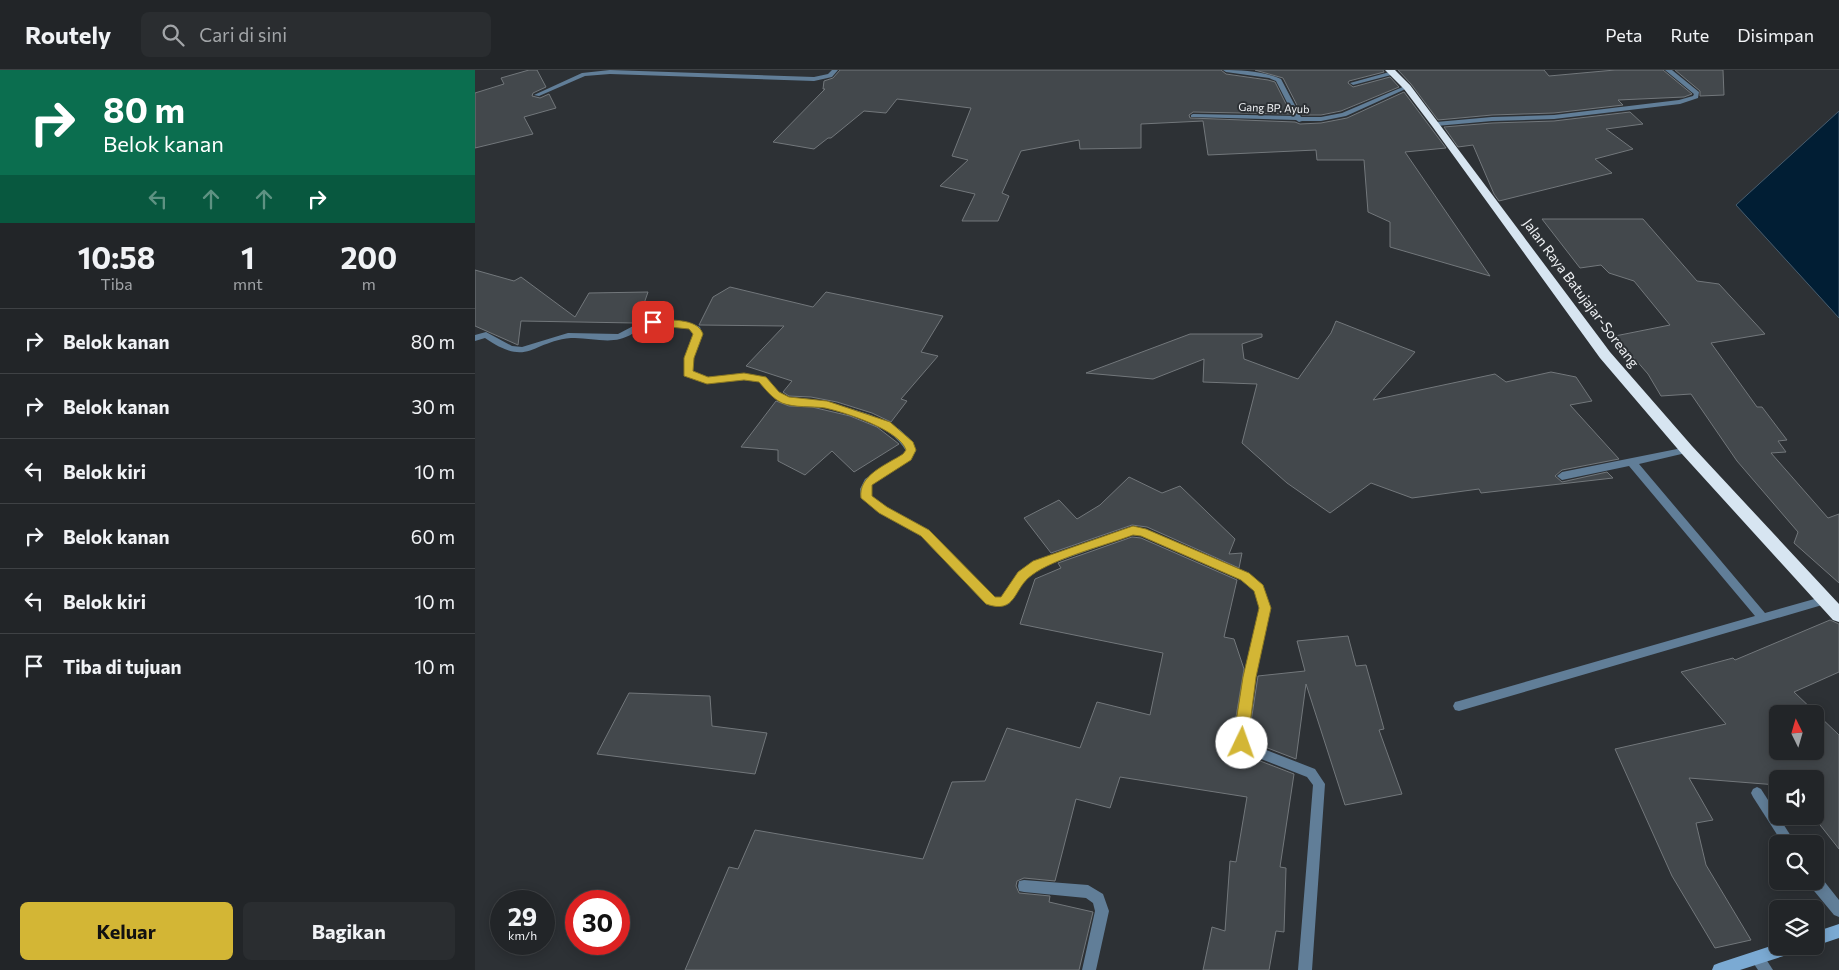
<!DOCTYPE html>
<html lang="id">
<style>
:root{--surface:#222528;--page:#2a2d30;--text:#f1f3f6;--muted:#a2a5a8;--line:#3f4245;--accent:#d3b635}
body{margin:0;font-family:Commissioner,sans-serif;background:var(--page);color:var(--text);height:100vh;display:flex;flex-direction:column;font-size:19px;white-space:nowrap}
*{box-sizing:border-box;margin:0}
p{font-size:16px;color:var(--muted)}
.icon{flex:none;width:28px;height:28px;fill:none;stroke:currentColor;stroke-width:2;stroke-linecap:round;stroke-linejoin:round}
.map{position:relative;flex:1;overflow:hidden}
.sheet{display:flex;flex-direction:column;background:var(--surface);width:475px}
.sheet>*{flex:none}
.guide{background:#0b6e4f;color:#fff;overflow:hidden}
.needle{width:32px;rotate:355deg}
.tools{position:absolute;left:1294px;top:635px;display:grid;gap:10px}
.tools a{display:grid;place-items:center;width:55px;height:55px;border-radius:8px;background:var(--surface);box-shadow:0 2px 12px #0003,0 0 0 1px var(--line);font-size:25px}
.speed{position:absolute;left:15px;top:820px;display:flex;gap:10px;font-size:25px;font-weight:700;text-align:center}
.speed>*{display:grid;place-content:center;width:65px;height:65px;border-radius:50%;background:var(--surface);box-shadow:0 2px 12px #0003,0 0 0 1px var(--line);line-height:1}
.speed small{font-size:12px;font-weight:400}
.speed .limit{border:8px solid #d22;background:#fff;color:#111}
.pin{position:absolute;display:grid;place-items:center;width:42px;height:42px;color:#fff;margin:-21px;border-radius:10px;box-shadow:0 2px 8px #0006}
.me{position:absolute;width:55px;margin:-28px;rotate:3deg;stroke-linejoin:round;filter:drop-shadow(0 0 4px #0008)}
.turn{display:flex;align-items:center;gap:18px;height:105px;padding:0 20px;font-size:22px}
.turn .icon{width:65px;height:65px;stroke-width:2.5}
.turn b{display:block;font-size:35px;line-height:42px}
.lanes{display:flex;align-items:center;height:48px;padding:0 20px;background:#0003;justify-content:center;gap:25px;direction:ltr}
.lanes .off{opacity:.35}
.eta{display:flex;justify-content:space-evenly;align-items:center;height:85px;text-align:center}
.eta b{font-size:30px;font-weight:700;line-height:35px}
.action{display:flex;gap:10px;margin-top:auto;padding:10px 20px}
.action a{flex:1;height:58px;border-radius:8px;background:var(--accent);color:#111;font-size:20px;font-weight:700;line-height:58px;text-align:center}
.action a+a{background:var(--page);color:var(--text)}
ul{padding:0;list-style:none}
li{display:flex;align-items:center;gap:15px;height:65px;padding:0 20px;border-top:1px solid var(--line)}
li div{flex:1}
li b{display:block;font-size:19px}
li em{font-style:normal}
header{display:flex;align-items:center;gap:30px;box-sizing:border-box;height:70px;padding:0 25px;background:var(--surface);border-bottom:1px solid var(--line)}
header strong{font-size:24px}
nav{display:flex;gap:28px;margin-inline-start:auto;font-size:18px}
.search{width:350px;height:45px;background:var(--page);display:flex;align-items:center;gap:12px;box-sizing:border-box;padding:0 18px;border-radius:8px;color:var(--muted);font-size:19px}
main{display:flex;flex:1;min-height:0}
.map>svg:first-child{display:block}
.water{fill:#011e34;stroke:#485d6e}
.building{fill:#43484c;stroke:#72777b;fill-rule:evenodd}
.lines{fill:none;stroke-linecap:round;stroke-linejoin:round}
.lane{fill:#617e98;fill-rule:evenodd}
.street{fill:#617e98;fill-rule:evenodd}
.secondary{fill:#7baad3;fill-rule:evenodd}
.highway{fill:#d7e5f1;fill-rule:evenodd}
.route{fill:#d3b635;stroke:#897622}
.labels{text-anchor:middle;stroke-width:4;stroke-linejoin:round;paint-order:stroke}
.far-street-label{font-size:11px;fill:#eff1f4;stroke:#2d3135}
.street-label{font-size:14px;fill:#eff1f4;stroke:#2d3135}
</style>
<header>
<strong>Routely</strong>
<div class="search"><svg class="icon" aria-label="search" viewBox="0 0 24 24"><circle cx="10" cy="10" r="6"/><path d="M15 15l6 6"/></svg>Cari di sini</div>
<nav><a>Peta</a><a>Rute</a><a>Disimpan</a></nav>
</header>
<main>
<section class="sheet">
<div class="guide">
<div class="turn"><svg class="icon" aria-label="right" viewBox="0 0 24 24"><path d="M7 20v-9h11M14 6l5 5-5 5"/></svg><div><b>80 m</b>Belok kanan</div></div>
<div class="lanes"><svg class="icon off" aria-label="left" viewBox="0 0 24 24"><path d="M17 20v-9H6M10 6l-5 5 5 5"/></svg><svg class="icon off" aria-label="ahead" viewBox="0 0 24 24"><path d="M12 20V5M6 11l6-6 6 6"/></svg><svg class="icon off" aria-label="ahead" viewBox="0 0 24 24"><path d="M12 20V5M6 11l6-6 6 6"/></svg><svg class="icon" aria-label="right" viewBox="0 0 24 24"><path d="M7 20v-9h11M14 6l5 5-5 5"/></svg></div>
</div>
<div class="eta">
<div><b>10:58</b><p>Tiba</p></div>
<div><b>1</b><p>mnt</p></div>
<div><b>200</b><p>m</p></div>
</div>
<ul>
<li><svg class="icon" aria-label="right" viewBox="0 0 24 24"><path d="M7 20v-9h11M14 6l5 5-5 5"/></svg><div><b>Belok kanan</b></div><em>80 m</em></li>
<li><svg class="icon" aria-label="right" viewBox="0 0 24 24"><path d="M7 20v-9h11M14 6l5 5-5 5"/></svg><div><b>Belok kanan</b></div><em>30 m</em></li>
<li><svg class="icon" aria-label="left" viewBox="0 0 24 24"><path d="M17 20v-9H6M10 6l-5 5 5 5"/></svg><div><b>Belok kiri</b></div><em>10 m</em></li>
<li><svg class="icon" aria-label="right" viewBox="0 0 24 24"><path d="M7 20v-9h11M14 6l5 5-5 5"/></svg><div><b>Belok kanan</b></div><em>60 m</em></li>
<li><svg class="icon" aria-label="left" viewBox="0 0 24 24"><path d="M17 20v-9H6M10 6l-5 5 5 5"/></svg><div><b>Belok kiri</b></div><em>10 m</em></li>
<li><svg class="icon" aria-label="arrive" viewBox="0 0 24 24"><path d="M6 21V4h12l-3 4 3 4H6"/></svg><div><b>Tiba di tujuan</b></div><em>10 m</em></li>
</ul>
<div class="action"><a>Keluar</a><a>Bagikan</a></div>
</section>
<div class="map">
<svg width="1364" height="900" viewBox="0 0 1364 900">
<rect width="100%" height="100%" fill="#2d3135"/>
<polygon class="water" points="1364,41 1364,248 1261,135"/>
<g class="building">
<polygon points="54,0 62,0 71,17 58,23 57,26 65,28 74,24 81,38 49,47 58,64 0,78 0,23 29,14 26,8"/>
<polygon points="365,0 746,0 751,4 793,10 800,12 816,44 718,42 714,45 715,48 820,52 825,54 846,53 872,48 929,22 971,78 930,82 1015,206 915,177 915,152 893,142 889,90 842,90 841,80 733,85 728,51 666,54 666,78 605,79 604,70 546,81 527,123 534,126 523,151 487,151 500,124 465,116 493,90 477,86 496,38 422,29 411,43 389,41 356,68 353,68 339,79 298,72 350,19 348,19 349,11 358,8"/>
<polygon points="780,0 908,0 909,2 874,11 873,13 878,17 915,7 924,17 866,41 846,45 827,45 808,8"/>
<polygon points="923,0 1069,0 1074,6 1140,0 1188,0 1217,24 1209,27 1143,30 1148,35 1079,43 1017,45 963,50 936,14"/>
<polygon points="1200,0 1248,0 1249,25 1225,26 1225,21"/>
<polygon points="1155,42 1168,54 1131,59 1158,79 1120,89 1137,103 1024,131 1019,124 998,75 983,77 969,57 1017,53 1079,51"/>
<polygon points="1067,149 1168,149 1222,211 1244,214 1290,264 1236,273 1282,337 1287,337 1312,370 1303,371 1311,382 1296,383 1353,448 1364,444 1364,513 1319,473 1323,462 1262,391 1216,324 1186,326 1173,304 1140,266 1195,255 1159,211 1134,203 1126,195 1105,198"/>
<polygon points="0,200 39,211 46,207 100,247 114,223 173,222 163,251 160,253 46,251 43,275 0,256"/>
<polygon points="255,217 338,237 351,222 468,246 446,282 463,286 426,329 432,331 416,352 397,343 362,332 336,327 314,326 308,322 317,311 271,296 309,256 224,255 238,227"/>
<polygon points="861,251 940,282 898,330 1020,304 1031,312 1076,302 1101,307 1117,331 1095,335 1144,389 1087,400 1080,406 1087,412 1132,402 1138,408 1006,423 1004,419 937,428 896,413 855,443 812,413 767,373 782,314 728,312 729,289 678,309 611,303 715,264 787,264 787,267 767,274 769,289 823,309 856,263"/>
<polygon points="301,331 314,336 337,337 375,346 402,357 424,374 379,402 357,381 330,405 303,391 303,380 266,377"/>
<polygon points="654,407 687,423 705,416 760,469 754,484 767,483 764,498 672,457 657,455 576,483 549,448 584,430 602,449 625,435"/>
<polygon points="657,467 666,468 762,510 749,567 759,569 769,599 758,665 761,677 767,684 819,704 805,797 811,798 809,862 801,861 794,900 728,900 737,857 750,861 755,791 761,792 772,727 645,707 635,738 601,729 580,811 549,808 542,811 541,816 544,823 575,826 574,832 618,842 604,900 210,900 254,797 263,799 280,760 448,789 477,712 510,711 532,658 605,678 622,632 675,645 688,583 545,554 560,509 586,498 583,493"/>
<path d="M1355,550l9,4v48l-45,20 45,43v114l-26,-33h2v-37h-38v6l-88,-7 24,42 -17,3 10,42 45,75 -36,8 -43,-72 -57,-127 111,-25 -45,-52 52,-14 2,2zM1302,644h38v37h-38z"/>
<polygon points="873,566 881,596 891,595 909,659 904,660 927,724 870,735 831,614 821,689 777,672 774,665 783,606 830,601 822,571"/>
<polygon points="154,623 235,626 237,656 292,663 280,704 122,684"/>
</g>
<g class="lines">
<polygon class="lane" points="1212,377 1215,378 1217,380 1215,382 1164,394 1290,543 1350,526 1354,527 1355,530 1354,533 984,641 980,640 978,636 980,632 984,631 1280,546 1154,396 1087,410 1082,406 1087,402"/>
<g class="street">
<polygon points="135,0 339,7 353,4 357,0 363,0 357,7 339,11 135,4 110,6 64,26 59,25 107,3"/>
<path d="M748,0c19,0 40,1 58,9l20,38h20l21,-4 63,-27 5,1 -64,29 -25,5h-19l-3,1 -3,-2 -105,-3v-2l2,-1 101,2 -18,-35 -7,-3 -43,-6z"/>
<polygon points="1190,0 1197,0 1224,22 1223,28 1205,34 1079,49 1017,51 961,56 958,54 961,52 1017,47 1079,45 1204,30 1218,26 1219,24"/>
<polygon points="918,1 920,2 920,4 878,15 875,13"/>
<path d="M179,250l37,3 9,4 2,7 -9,24v13l15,6 36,-3 21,3 13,14 10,7 23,1 25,5 35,11 15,7 13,7 10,9 7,13 -6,8 -38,25 -2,5 1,7 16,11 42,23 64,68 9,-1 16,-25 16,-11 98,-34 14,2 103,45 14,12 7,22 -14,69 -9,58 1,6 3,3 64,25 10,15 -13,186h-14l15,-185 -6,-8 -64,-25 -5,-5 -3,-12 9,-58 16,-69 -6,-17 -13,-11 -100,-44 -9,-1 -90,32 -16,11 -17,26c-9,3 -14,3 -23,0l-65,-68 -42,-23 -18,-15 -1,-9 5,-10 39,-24 2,-4c-15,-28 -64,-41 -94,-46 -10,-1 -20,1 -30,-3 -9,-4 -16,-13 -23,-20l-15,-2 -36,3 -23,-8 -1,-2 1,-15 9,-24 -1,-4c-12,-6 -36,-8 -49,-3 -8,4 -15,10 -24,12 -16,4 -33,-2 -49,-1 -41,4 -42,30 -86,0l-10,3v-6l11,-3 26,14 10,1 46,-14 50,1 21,-11z"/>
<polygon points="1282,717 1286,719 1321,774 1308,774 1278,727 1276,723 1278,719"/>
<polygon points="1340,805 1345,806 1364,830 1364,847 1359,845 1335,816 1334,811 1340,811"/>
<polygon points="549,810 613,815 628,824 634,841 621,900 607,900 620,841 618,833 611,828 549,822 544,821 543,816 544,811"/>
<polygon points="1282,881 1287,883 1298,900 1283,900 1275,888 1277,883"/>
</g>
<g class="secondary">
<polygon points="1364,854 1364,868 1340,876 1340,862"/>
<polygon points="1302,874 1302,876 1325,876 1323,881 1318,883 1265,900 1237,900 1239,895 1244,893"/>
</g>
<polygon class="highway" points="910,0 920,0 935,15 1135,282 1217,376 1364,534 1364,552 1358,550 1207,384 1125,288 957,56 929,19"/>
</g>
<path class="route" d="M178,249c15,2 44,-2 50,15l-9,24 -1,13 15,6 36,-4 22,4 13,15 10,5 38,4 63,21 23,20 3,8 -5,10 -39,25v11l15,11 42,23 66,67h6l17,-25 15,-11 100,-35 13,3 103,44 14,12 8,23 -15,69 -9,70 -5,2 -5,-2 -3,-12 9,-58 16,-69 -5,-17 -13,-11 -100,-44 -8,-1c-29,11 -78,23 -101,40 -19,13 -15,40 -46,29l-65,-68 -42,-23 -18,-15c-3,-23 25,-33 42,-44l3,-4c-6,-20 -62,-38 -81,-42 -13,-2 -30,0 -43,-5 -10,-5 -16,-13 -23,-21l-15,-2 -37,4 -23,-8v-18l9,-24 -4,-5 -39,-4v-5z"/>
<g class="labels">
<g class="far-street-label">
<text transform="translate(799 38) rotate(2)" y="4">Gang BP. Ayub</text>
</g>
<g class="street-label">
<text transform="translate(1106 223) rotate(53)" y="5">Jalan Raya Batujajar-Soreang</text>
</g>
</g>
</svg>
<div class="tools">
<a><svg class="needle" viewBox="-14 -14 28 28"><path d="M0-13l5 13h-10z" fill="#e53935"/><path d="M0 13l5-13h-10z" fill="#a2a5a8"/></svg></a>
<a><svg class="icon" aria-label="sound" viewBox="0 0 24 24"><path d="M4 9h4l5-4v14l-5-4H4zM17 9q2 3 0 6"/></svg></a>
<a><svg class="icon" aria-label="search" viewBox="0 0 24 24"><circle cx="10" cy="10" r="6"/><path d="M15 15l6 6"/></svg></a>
<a><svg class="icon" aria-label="layers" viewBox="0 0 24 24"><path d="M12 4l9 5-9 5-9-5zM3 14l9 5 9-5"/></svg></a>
</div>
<div class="speed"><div>29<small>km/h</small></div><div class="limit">30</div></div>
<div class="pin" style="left:178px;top:252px;background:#d93025"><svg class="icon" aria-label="arrive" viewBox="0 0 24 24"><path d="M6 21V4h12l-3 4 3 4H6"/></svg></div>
<svg class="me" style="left:767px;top:673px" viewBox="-20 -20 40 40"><circle r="19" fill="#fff"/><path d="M0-13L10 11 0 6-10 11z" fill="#d3b635"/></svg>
</div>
</main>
